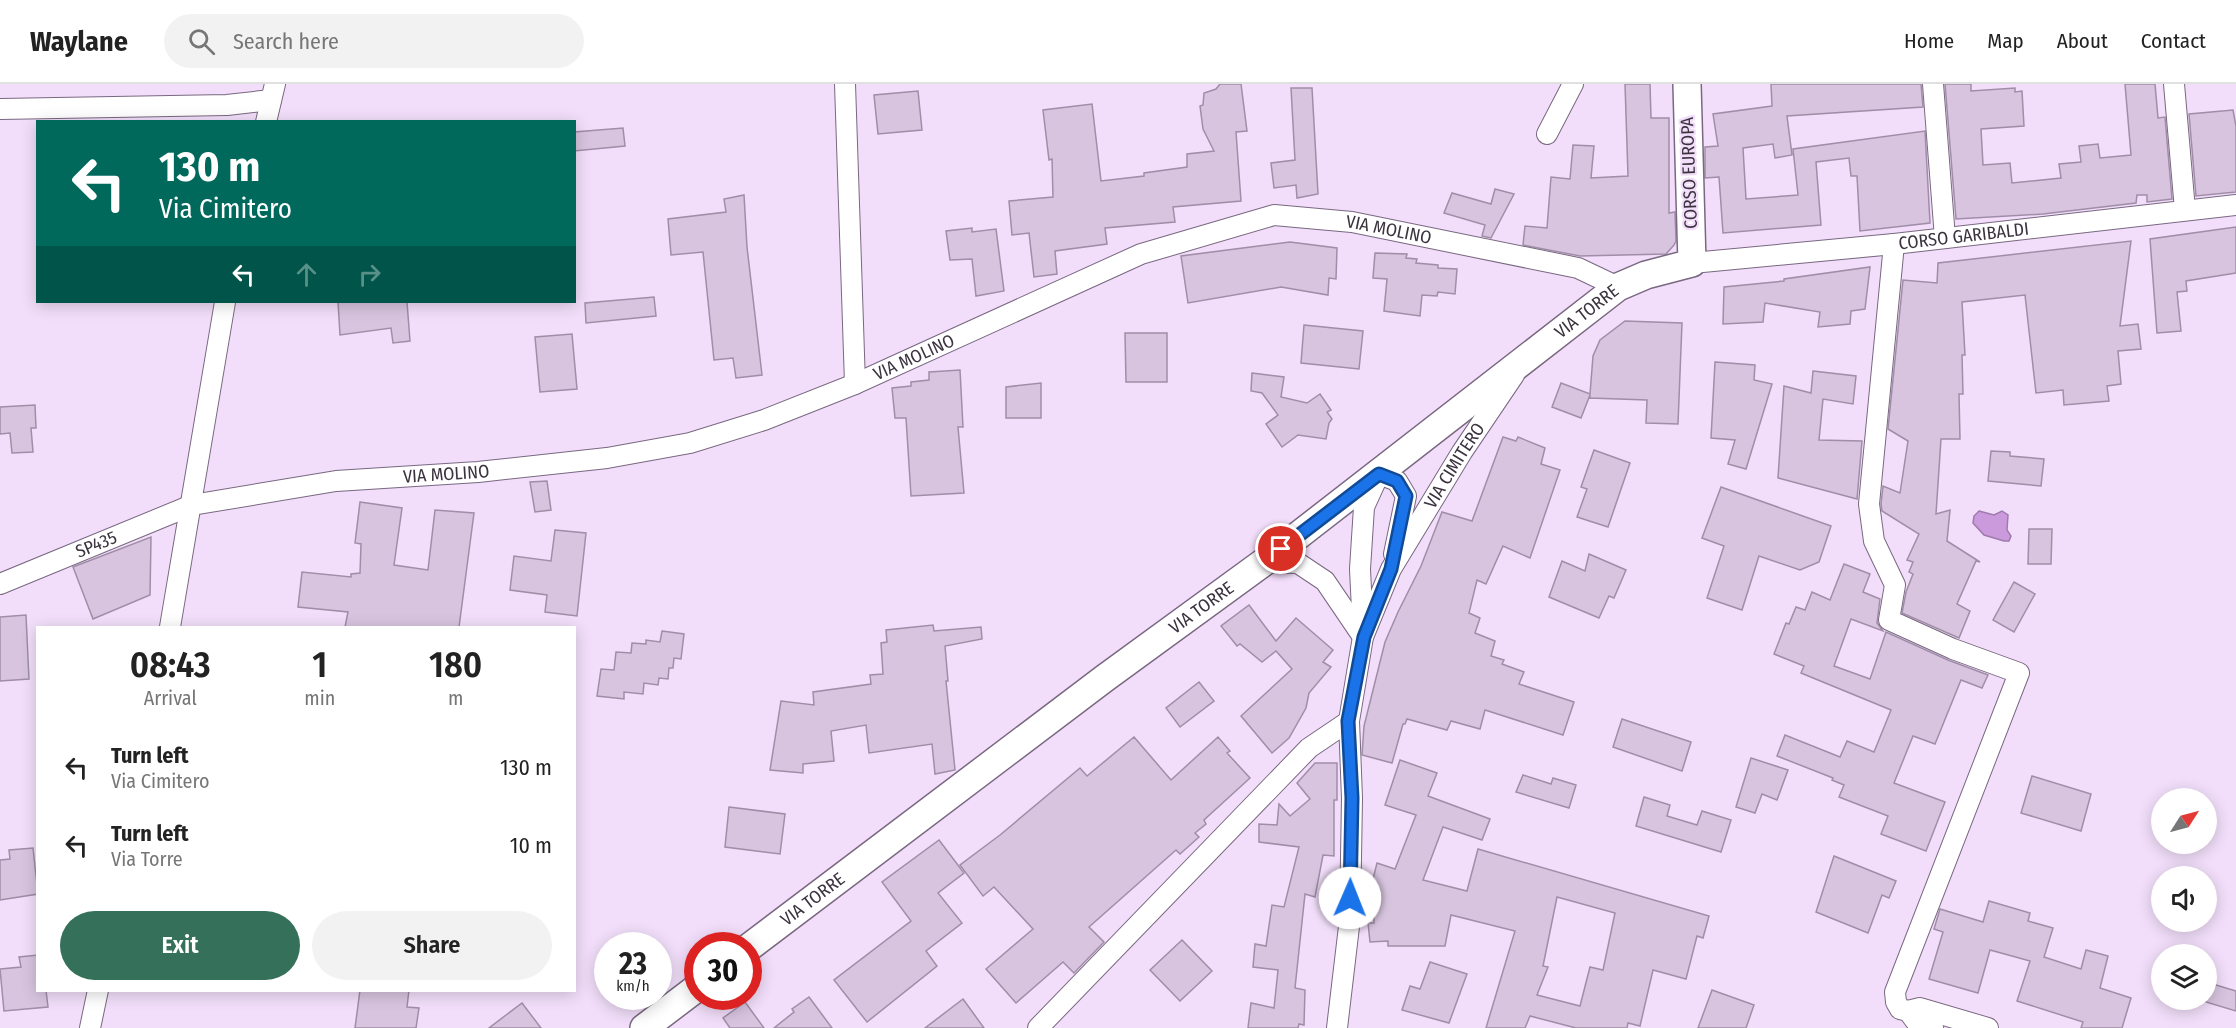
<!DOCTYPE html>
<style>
:root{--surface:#fff;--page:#f2f2f2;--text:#222;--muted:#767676;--line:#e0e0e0;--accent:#35705a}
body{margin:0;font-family:"Fira Sans Condensed",sans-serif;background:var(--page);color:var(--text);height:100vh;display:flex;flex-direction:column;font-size:22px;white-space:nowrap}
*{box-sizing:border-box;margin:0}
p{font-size:20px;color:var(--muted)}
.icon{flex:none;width:33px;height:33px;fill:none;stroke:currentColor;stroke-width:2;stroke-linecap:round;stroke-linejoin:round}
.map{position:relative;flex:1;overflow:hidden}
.sheet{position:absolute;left:36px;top:542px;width:540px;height:366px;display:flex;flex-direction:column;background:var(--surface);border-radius:0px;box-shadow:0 3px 15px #0003}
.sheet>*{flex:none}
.guide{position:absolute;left:36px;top:36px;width:540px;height:183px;border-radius:0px;box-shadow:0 3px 15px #0003;background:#00695c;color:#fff;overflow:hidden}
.needle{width:39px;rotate:54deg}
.fabs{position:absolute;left:2151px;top:704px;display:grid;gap:12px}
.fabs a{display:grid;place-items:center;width:66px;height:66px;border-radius:50%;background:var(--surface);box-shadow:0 3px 15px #0003;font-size:30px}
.speed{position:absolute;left:594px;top:848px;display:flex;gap:12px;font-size:30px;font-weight:700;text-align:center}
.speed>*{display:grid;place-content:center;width:78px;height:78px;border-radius:50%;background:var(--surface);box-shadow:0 3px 15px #0003;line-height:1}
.speed small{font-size:15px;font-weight:400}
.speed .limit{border:9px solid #d22;background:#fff;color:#111}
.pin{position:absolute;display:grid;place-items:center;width:51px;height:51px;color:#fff;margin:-26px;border:3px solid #fff;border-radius:50%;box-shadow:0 2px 6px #0007}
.me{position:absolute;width:66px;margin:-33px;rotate:1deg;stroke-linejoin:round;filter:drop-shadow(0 0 4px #0008)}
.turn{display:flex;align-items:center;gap:21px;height:126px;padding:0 24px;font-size:27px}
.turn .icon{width:78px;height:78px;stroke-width:2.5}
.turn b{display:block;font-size:42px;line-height:51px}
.lanes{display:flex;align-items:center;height:57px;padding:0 24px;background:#0003;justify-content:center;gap:30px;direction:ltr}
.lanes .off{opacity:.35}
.eta{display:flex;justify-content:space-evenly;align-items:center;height:102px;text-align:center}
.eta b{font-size:36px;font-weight:600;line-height:42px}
.button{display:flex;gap:12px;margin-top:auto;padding:12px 24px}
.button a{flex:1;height:69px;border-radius:36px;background:var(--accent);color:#fff;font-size:24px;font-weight:600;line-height:69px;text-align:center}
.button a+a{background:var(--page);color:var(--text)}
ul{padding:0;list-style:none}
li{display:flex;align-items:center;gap:18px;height:78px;padding:0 24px}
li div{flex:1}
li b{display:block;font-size:22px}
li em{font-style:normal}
header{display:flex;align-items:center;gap:36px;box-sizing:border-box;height:84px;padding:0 30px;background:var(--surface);border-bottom:2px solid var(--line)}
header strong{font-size:28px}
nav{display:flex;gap:33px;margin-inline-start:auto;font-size:21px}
.search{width:420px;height:54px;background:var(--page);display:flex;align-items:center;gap:15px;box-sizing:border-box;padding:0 21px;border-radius:33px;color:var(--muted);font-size:22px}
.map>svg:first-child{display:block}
.water{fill:#ca9adc;stroke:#9f7bad;stroke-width:1.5}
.building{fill:#d8c4df;stroke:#a08da7;stroke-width:1.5;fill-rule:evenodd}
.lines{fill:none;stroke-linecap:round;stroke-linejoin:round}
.minor-casing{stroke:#796880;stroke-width:22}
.secondary-casing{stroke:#796880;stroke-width:30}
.minor{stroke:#fff;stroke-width:20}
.secondary{stroke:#fff;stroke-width:27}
.route-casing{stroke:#114b97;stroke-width:15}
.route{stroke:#1a73e8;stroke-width:10}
.labels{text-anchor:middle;stroke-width:4.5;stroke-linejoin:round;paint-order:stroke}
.street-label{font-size:18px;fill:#3b333e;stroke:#f2defa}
</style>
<header>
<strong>Waylane</strong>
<div class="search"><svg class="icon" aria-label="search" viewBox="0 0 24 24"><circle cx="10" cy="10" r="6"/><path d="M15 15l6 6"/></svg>Search here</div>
<nav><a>Home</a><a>Map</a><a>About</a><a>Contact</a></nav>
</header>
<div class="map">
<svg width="2236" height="944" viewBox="0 0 2236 944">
<rect width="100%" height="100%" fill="#f2defa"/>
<polygon class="water" points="1979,427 1994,431 2002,427 2008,431 2007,446 2011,452 2009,457 2004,457 1984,451 1973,439 1974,432"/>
<g class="building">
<polygon points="1220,0 1241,0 1247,47 1236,48 1241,117 1173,123 1175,138 1105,144 1107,160 1055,167 1057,190 1034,193 1029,149 1012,151 1009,117 1053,113 1052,75 1049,76 1043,26 1092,20 1101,97 1144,92 1144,89 1187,83 1187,70 1214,67 1203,45 1200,22 1203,21 1204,9 1216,5"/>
<polygon points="1625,0 1650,0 1651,34 1669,34 1669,129 1675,128 1676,157 1674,161 1666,170 1580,172 1523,161 1525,142 1547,144 1551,93 1570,95 1573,61 1594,62 1591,94 1628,92"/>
<polygon points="1771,0 1921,0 1923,23 1787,32 1792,71 1775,74 1773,60 1743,64 1746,115 1798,111 1793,65 1925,47 1930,139 1860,147 1857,92 1851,92 1849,74 1816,78 1821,141 1723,149 1719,93 1705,94 1705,63 1718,62 1713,30 1772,22"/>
<polygon points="1945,0 1971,0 1971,7 2015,4 2015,8 2022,7 2024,42 1981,45 1983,81 2010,79 2012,99 2061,94 2059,80 2081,78 2079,62 2098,60 2100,74 2131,71 2125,0 2155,0 2158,34 2165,33 2172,115 2147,118 2147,111 2137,111 2136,119 2043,130 1956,135"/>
<polygon points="1291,4 1312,4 1318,110 1297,114 1296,101 1274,104 1271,79 1295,76"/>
<polygon points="918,7 922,46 878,50 874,11"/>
<polygon points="2233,26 2236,42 2236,108 2196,112 2189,30"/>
<polygon points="623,44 625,62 574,67 574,48"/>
<polygon points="1495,105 1514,110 1491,154 1482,152 1485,141 1444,129 1452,109 1491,120"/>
<polygon points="744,111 747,163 762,291 736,294 733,274 714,276 703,168 671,171 668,135 726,128 724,115"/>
<polygon points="2236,143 2236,189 2186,197 2187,207 2177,208 2181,247 2157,249 2150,155"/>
<polygon points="972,144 972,148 996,145 1004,207 976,212 972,175 950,176 946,147"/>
<polygon points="2131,157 2120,242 2138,240 2141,265 2118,267 2121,300 2107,302 2109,317 2064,321 2063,306 2036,309 2025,211 1962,218 1965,271 1962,271 1963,310 1959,310 1960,355 1941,355 1936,430 1950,426 1947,457 1980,478 1976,477 1957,520 1970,527 1959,554 1902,529 1906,508 1913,490 1909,488 1913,478 1907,476 1919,450 1882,427 1881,420 1883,402 1900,409 1908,357 1888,345 1903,196 1937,199 1938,179"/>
<polygon points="1290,158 1337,164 1336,195 1329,194 1328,211 1281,203 1188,219 1181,172"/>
<polygon points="1375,169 1407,170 1406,174 1417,175 1416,179 1438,181 1438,184 1457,185 1455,210 1438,208 1437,212 1422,211 1420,232 1384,227 1387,195 1373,194"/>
<polygon points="1870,183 1865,225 1851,227 1850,240 1818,243 1820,228 1765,219 1763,238 1723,240 1724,203 1784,197 1784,195"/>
<polygon points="654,213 656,232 586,239 585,219"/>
<polygon points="338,218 407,218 410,257 393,259 391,244 340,251"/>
<polygon points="1625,237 1682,239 1678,340 1646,339 1647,316 1590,314 1590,311 1581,334 1552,323 1561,299 1590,310 1593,272 1600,256"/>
<polygon points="1304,241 1363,247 1359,285 1301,279"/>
<polygon points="1125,249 1167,249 1167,298 1126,298"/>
<polygon points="572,250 577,305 540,308 535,253"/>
<polygon points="1715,278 1755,281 1754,296 1772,300 1746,385 1728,380 1735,356 1711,354"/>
<polygon points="960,286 963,343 958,343 964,409 911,412 906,334 895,334 892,304 911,302 911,298 929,296 929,288"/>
<polygon points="1813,287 1856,292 1853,320 1823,315 1819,356 1862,357 1857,415 1778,394 1784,302 1811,309"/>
<polygon points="1252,289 1284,293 1281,313 1307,319 1320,310 1331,326 1327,328 1332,335 1329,339 1326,355 1298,351 1282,363 1266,340 1278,331 1262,309 1251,307"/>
<polygon points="1041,299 1041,334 1006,334 1006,303"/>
<polygon points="35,321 36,344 31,344 33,368 12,369 10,349 0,350 0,323"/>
<polygon points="1503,353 1516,357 1518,353 1545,364 1541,380 1560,386 1530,474 1503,462 1486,500 1477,496 1469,529 1480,534 1475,549 1495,557 1491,572 1504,576 1502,580 1524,588 1519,600 1574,618 1563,651 1485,626 1480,645 1451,637 1447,646 1407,635 1405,640 1403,640 1392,679 1362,671 1364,642 1385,558 1398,528 1421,482 1442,428 1472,437"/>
<polygon points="1594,366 1630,379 1608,443 1577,433 1587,405 1581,403"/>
<polygon points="1991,367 2010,368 2010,372 2044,375 2041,402 1988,397"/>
<polygon points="547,397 551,426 535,428 530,398"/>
<polygon points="1721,403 1831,442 1819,478 1800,486 1759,472 1742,526 1707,514 1724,462 1702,454"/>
<polygon points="360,418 402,424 394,481 428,486 435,426 474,429 459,543 345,543 348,528 298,523 302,488 351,493 351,490 360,489 361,460 355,459"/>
<polygon points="2029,445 2052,445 2051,480 2028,480"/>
<polygon points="555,446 586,449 577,532 545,528 547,511 510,506 514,472 551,477"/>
<polygon points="151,453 150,511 93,535 73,483"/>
<polygon points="1589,470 1626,486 1614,514 1609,512 1599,534 1549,513 1562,477 1585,487"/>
<polygon points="1844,480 1870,490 1863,508 1880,515 1877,539 1883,547 1851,535 1834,582 1870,595 1886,548 1948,576 1988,591 1982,604 1961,596 1935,660 1913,652 1894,699 1945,718 1926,767 1881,750 1888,732 1839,713 1844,701 1832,696 1833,694 1777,672 1785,651 1840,673 1847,657 1874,668 1891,626 1801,589 1804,582 1774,570 1786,539 1789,540 1796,523 1805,526 1812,508 1830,516"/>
<polygon points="2014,498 2035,510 2014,548 1993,536"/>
<polygon points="1249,521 1276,557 1296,534 1333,566 1323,578 1331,583 1309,609 1306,624 1289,654 1272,669 1241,632 1292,585 1276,567 1262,578 1240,560 1237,562 1221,542"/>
<polygon points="26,531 29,595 0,597 0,533"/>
<polygon points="933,541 934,547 981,543 982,555 945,562 948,597 946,597 955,686 935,690 932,660 869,669 866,641 831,647 834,677 803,680 803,689 770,686 781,617 814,621 813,608 871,600 870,591 883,590 881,559 887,558 886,546"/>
<polygon points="662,547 684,550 681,575 674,574 673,584 669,584 668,595 659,594 658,601 644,599 643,610 624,608 624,615 597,612 601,585 614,586 616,568 631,569 632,559 646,560 646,556 660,558"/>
<polygon points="1199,598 1214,617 1180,643 1166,624"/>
<polygon points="1622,635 1691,658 1682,687 1613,663"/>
<polygon points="1134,653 1171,696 1218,653 1230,667 1227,669 1250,694 1204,736 1206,740 1195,749 1199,753 1180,770 1176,766 1089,843 1104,858 1074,889 1063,878 1016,919 986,885 1033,845 994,803 983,812 960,781 1000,751 1080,684 1087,692"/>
<polygon points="1751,674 1788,686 1777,716 1762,710 1755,729 1736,723"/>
<path d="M1400,676l37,13 -9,23 62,23 -8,21 -39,-13 -20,53 44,11 11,-42 231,67 -6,22 -6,-2 -11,43 -33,-9 -13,56 -12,-3 -1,5h-51l-46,-12 -5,12h-39l29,-97 -64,-16 -6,31h-57v-5l-18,1 -2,-19h6l-1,-32h-3l7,-28 18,6 21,-54 -31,-10zM1557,813l58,16 -12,57 -13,-3 -10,39 -43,-11 11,-28 -5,-1z"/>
<polygon points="1315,679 1337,679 1337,716 1334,716 1334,772 1323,771 1315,813 1305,810 1295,904 1305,906 1304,941 1299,940 1298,944 1248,944 1251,919 1274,924 1278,886 1253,883 1255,860 1266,862 1272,821 1284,823 1299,763 1259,758 1259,740 1277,741 1279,720 1290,732 1310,715 1297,699"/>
<polygon points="1523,691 1551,700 1553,694 1576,701 1569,724 1516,708"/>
<polygon points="2032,692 2091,710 2081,747 2021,729"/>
<polygon points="1644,713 1670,721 1667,732 1697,741 1702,727 1731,736 1721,768 1636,742"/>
<polygon points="729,723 785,730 780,770 725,763"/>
<polygon points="939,756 964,789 938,809 962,839 926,867 937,882 867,938 834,896 911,837 882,798"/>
<polygon points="33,764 38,810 0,816 0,776 10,775 9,766"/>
<polygon points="1834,772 1896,797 1889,814 1882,811 1868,849 1816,828"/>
<polygon points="1989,817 2030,829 2028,837 2053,844 2044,873 2081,885 2086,866 2108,872 2100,904 2131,914 2122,944 2081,944 2083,938 2017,917 2030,877 1990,866 1978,909 1929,895 1943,848 1934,845 1940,825 1983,838"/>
<polygon points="1182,856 1212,887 1180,917 1150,886"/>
<polygon points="38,871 38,906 46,906 48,923 4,927 0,885 21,883 19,873"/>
<polygon points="1430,878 1467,890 1449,939 1402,926 1410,902 1420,905"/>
<polygon points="2206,898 2236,907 2236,927 2206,918"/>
<polygon points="360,906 409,906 407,923 419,924 416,944 355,944"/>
<polygon points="1712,906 1754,921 1746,944 1698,944"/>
<polygon points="809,913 832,944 774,944 794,928 792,925"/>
<polygon points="963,915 984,944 925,944"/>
<polygon points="745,918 764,944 730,944 723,934"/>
<polygon points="522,919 541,944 489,944 506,931"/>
</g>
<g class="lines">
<defs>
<g id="minor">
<polyline points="845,0 855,300"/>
<polyline points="1933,0 1945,154"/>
<polyline points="2174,0 2185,126"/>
<polyline points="0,25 227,21 271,16"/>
<polyline points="266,38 275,0"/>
<polyline points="1547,50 1573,0"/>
<polyline points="1894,160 1869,420 1874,457 1895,501 1889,536 1953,565 2019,589 1895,908 1896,918 1900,925 1908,927 1917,939 1933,944"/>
<path id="s1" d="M1692,179l202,-19 342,-39"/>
<polyline points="1264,478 1298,479 1325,497 1363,553"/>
<path id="s2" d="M0,500l192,-79 144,-24 142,-9 129,-14 83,-15 74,-23 91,-36 286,-130 133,-39 78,7 226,46 40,19"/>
<polyline points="170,543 225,218"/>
<polyline points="1363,547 1360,485 1364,423 1379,390 1397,397 1406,412 1394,470"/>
<polyline points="1908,927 1920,924 1988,944"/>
<polyline points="90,944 98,906"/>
<polyline points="1038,944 1309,664 1349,637"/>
<path id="s3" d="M1337,944l13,-110 2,-120 -3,-77 14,-84 28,-68 71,-117 52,-77"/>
</g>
<g id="secondary">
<path id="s4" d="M748,864l357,-270 159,-116 354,-275 28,-12 46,-12 -5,-179"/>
<polyline points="644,944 698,903"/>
</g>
</defs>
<use href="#minor" class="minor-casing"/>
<use href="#secondary" class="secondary-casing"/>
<use href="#minor" class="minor"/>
<use href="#secondary" class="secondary"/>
</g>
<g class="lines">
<defs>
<polyline id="route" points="1281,465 1379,390 1397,397 1406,412 1391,485 1364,553 1348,637 1352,714 1350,814"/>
</defs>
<use href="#route" class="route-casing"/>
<use href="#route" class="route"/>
</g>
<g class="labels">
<g class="street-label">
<text transform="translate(1689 89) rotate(-92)" y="6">CORSO EUROPA</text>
<text dy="6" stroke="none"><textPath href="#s2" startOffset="1454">VIA MOLINO</textPath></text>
<text dy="6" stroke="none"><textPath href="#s1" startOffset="273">CORSO GARIBALDI</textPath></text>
<text dy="6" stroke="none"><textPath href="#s4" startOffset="1053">VIA TORRE</textPath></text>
<text dy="6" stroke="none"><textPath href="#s2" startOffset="950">VIA MOLINO</textPath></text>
<text dy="6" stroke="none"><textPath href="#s3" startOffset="588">VIA CIMITERO</textPath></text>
<text dy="6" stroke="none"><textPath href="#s2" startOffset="464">VIA MOLINO</textPath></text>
<text dy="6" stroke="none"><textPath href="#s2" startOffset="104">SP435</textPath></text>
<text dy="6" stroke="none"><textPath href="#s4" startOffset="567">VIA TORRE</textPath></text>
<text dy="6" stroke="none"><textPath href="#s4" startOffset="81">VIA TORRE</textPath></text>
</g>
</g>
</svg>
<div class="fabs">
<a><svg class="needle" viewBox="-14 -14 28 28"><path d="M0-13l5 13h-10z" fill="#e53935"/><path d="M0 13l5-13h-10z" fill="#767676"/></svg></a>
<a><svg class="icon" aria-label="sound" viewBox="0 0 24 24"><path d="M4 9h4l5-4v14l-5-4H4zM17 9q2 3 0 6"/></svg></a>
<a><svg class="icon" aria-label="layers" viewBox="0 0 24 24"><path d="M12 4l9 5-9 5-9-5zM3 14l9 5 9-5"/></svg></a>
</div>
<div class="speed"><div>23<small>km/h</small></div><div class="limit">30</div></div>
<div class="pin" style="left:1281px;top:465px;background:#d93025"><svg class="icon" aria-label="arrive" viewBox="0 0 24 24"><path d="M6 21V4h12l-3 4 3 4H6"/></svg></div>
<svg class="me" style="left:1350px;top:814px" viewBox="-20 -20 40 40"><circle r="19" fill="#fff"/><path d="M0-13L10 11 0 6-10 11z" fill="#1a73e8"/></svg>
<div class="guide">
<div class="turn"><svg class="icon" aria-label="left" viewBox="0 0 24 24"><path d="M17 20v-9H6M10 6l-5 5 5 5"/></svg><div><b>130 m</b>Via Cimitero</div></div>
<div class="lanes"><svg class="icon" aria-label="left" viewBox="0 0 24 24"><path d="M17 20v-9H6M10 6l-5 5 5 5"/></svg><svg class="icon off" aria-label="ahead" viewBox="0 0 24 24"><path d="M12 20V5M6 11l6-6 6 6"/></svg><svg class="icon off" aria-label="right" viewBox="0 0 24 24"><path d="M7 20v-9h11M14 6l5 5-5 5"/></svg></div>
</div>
<section class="sheet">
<div class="eta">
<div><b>08:43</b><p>Arrival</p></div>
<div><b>1</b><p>min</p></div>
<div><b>180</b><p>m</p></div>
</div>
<ul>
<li><svg class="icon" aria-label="left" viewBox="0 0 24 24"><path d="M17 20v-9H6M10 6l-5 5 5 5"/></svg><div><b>Turn left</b><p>Via Cimitero</p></div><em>130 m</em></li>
<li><svg class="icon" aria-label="left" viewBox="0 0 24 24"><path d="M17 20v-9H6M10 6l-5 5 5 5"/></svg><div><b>Turn left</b><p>Via Torre</p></div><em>10 m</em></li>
</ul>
<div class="button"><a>Exit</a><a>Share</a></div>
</section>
</div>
